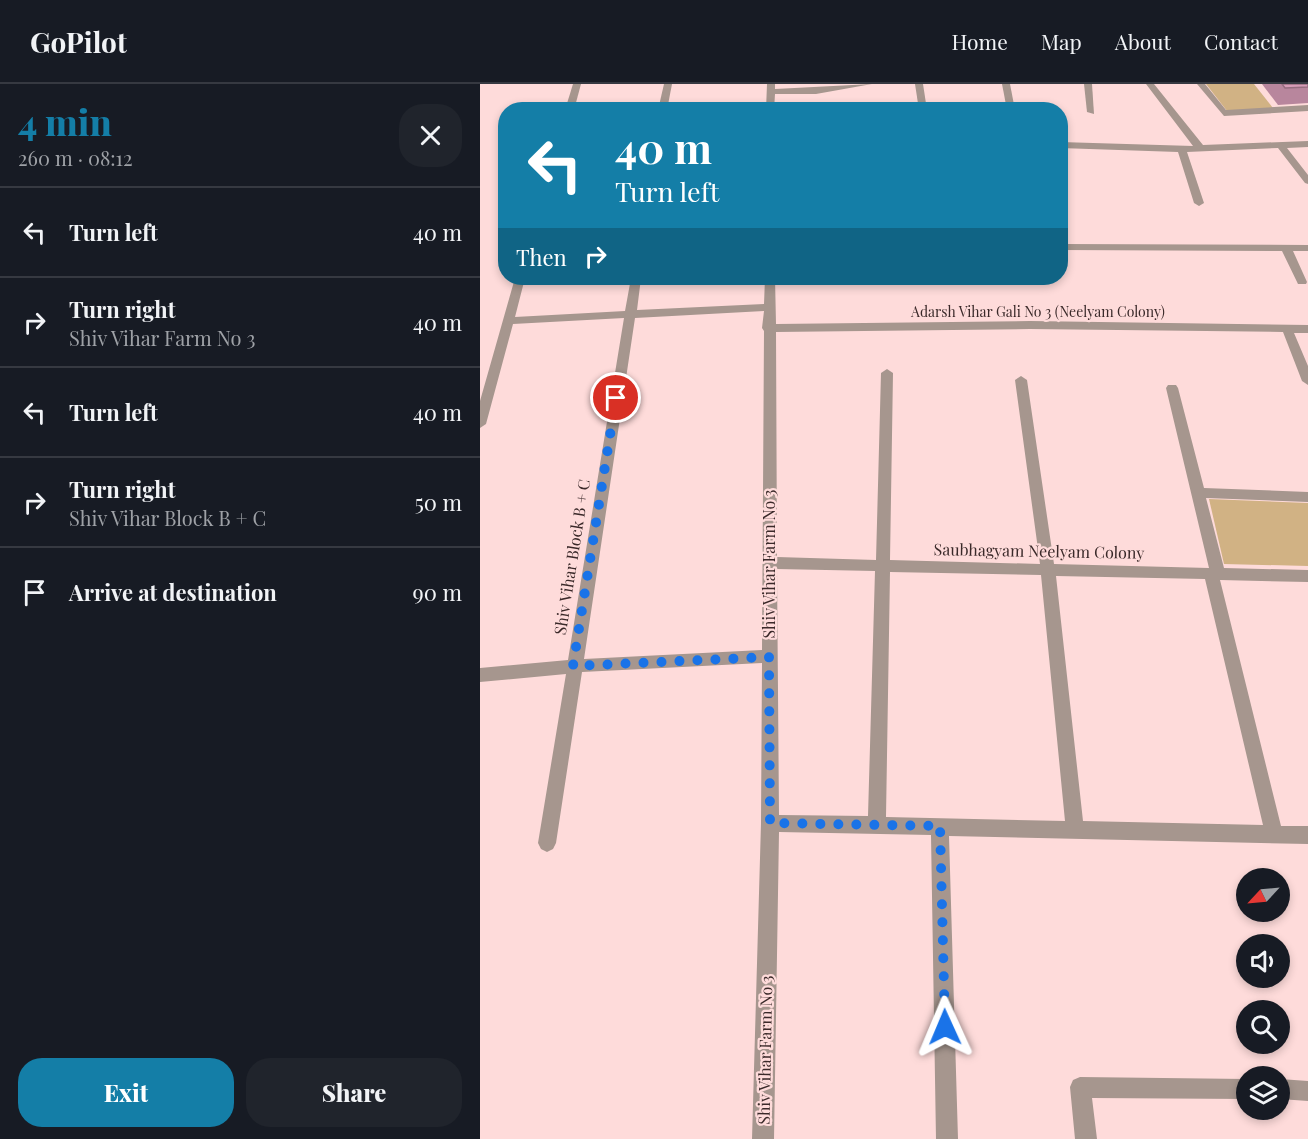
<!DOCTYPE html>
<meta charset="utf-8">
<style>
:root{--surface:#171b24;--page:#20242c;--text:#f1f3f6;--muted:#9ea1a6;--line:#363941;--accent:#147ea7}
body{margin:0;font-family:"Playfair Display",serif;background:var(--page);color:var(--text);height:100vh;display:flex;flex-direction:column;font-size:22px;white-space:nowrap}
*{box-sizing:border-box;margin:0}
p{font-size:20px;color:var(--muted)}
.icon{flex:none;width:33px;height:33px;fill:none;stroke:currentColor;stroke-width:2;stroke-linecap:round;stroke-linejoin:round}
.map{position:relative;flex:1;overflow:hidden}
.side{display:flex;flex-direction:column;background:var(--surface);width:480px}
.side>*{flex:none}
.hud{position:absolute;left:18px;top:18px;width:570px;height:183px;border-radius:24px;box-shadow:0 3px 9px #0003;background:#147ea7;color:#fff;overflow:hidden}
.needle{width:39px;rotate:244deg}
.tools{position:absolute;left:756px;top:784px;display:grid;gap:12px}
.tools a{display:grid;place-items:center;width:54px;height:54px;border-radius:50%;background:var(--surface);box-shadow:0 3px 9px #0003;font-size:30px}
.pin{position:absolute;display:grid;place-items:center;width:51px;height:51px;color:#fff;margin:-26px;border:3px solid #fff;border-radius:50%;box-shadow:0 2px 6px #0007}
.me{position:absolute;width:66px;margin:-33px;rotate:359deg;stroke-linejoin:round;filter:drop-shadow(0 0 4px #0008)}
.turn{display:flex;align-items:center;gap:21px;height:126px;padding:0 18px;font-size:27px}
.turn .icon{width:78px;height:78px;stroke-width:2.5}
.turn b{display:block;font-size:42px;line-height:51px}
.then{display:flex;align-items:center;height:57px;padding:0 18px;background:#0003;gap:12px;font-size:22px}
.round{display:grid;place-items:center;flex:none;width:63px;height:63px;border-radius:24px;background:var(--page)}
.summary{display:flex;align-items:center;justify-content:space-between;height:102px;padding:0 18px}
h1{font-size:36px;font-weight:800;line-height:45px;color:var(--accent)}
.cta{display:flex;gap:12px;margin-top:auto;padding:12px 18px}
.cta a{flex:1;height:69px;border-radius:24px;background:var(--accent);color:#fff;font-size:24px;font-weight:800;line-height:69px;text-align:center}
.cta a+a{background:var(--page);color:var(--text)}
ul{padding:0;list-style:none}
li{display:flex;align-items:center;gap:18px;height:90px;padding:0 18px;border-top:2px solid var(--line)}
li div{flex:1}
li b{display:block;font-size:22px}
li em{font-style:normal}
header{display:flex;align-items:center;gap:36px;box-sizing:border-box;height:84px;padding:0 30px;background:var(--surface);border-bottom:2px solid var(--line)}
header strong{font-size:28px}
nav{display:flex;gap:33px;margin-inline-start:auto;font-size:21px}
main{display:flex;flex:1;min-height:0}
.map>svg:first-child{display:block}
.green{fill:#d1b284}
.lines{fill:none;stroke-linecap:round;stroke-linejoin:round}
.service{fill:#a6968e;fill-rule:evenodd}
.minor{fill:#a6968e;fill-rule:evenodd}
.wall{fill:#b8869d}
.building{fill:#d69cb7;stroke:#966d80;stroke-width:1.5}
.route{stroke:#1a73e8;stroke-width:10;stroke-dasharray:0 18}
.labels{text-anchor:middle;stroke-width:4.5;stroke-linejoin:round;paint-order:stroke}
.far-street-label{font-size:14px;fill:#3a2929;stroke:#fedbda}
.street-label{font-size:16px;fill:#3a2929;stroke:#fedbda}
</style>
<header>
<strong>GoPilot</strong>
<nav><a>Home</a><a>Map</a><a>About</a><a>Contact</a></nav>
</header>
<main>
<section class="side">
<div class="summary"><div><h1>4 min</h1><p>260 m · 08:12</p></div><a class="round"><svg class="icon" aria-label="close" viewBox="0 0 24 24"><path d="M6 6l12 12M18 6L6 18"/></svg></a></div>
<ul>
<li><svg class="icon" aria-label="left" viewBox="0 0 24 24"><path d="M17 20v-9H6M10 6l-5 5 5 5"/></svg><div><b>Turn left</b></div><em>40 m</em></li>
<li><svg class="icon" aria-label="right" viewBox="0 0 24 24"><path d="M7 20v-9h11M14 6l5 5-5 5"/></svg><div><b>Turn right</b><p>Shiv Vihar Farm No 3</p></div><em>40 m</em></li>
<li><svg class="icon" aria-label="left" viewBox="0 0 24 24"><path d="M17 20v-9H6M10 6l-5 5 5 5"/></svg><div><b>Turn left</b></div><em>40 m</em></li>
<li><svg class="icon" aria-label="right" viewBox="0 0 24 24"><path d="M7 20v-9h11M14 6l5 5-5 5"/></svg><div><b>Turn right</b><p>Shiv Vihar Block B + C</p></div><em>50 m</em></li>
<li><svg class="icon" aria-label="arrive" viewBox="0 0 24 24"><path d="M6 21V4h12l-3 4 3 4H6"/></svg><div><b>Arrive at destination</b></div><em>90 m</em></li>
</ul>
<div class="cta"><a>Exit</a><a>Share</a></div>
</section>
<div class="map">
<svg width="828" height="1055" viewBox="0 0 828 1055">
<rect width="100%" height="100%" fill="#fedbda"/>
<g class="green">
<polygon points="726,0 774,0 793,24 747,27"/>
<polygon points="729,415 828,419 828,482 744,480"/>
</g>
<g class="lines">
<polygon class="service" points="717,0 725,0 746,26 828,21 828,27 744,32"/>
<g class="minor">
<polygon points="93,0 101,0 94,26 85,26"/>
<polygon points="184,0 192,0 187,26 178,26"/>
<polygon points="287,0 295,0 295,5 392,0 336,10 295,10 294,26 286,26"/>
<polygon points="435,0 443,0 447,26 439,26"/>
<polygon points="522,0 530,0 535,26 527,26"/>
<polygon points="604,0 612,0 614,30 607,28"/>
<polygon points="666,0 674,0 723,61 828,57 828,63 807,64 828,91 828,100 825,99 798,64 707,68 724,119 719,122 714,119 698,68 580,64 580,58 713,62"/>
<polygon points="580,160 828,161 828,167 813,167 827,198 826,200 818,200 802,167 580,166"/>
<path d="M35,194h10l-10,39 110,-6 6,-33h10l-4,32 127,-6 1,-26h10l1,46 254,-3 278,4v8h-14l14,33v19l-6,-4 -19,-49 -253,-3 -254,3 1,225 99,3 5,-187 6,-4 6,4 -3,187 150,4 -25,-184 6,-4 6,4 27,184 155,4 -43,-180 2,-3h8l2,3 26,100 104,4v10l-102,-4 18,70 84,2v12l-88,-2 61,246h27v18l-359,-8 9,303h-22l-5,-304 -152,-3 -5,307h-22l9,-316 1,-160 -180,9 -26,171 -3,6 -6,3 -6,-3 -3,-6 28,-169 -86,8v-14l88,-8 56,-342 -111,6 -27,100 -6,4v-27zM284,227l-2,17 2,3 -2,319 -178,9 51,-341zM297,485l98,2 -7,245 -89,-1zM410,488l151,3 24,246 -179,-4zM576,492l149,3 58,246 -180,-4z"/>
<polygon points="600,993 766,995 766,1015 612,1014 617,1055 595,1055 590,1003 593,996"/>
<polygon points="800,995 828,997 828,1017 800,1015"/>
</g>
</g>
<polygon class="wall" points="782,0 828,0 828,19 798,21"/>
<polygon class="building" points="802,0 828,0 828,3 805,4"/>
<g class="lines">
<polyline class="route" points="136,314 93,582 289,573 290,739 460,742 465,943"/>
</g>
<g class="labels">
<g class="far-street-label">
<text x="558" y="233">Adarsh Vihar Gali No 3 (Neelyam Colony)</text>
</g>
<g class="street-label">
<text transform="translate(559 467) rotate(1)" y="6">Saubhagyam Neelyam Colony</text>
<text transform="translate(92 473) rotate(-81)" y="6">Shiv Vihar Block B + C</text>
<text transform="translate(289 480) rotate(-90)" y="6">Shiv Vihar Farm No 3</text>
<text transform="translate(285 966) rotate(-89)" y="6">Shiv Vihar Farm No 3</text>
</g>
</g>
</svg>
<div class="tools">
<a><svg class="needle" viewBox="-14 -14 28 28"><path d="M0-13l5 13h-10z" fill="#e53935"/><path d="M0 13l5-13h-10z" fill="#9ea1a6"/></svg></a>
<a><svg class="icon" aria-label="sound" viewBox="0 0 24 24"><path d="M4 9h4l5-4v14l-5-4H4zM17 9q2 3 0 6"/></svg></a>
<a><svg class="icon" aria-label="search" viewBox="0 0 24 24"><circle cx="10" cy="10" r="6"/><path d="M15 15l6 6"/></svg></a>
<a><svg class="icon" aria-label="layers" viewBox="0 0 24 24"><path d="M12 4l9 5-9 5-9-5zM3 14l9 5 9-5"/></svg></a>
</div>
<div class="pin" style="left:136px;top:314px;background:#d93025"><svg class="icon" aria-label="arrive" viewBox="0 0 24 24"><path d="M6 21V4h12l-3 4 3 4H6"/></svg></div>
<svg class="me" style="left:465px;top:943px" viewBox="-20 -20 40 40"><path d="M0-17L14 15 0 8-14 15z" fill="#1a73e8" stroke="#fff" stroke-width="4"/></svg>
<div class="hud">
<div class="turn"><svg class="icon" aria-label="left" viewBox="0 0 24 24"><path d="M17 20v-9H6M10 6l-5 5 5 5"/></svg><div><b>40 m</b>Turn left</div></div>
<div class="then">Then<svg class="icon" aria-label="right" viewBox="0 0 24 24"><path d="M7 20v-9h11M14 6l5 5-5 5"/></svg></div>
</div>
</div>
</main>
